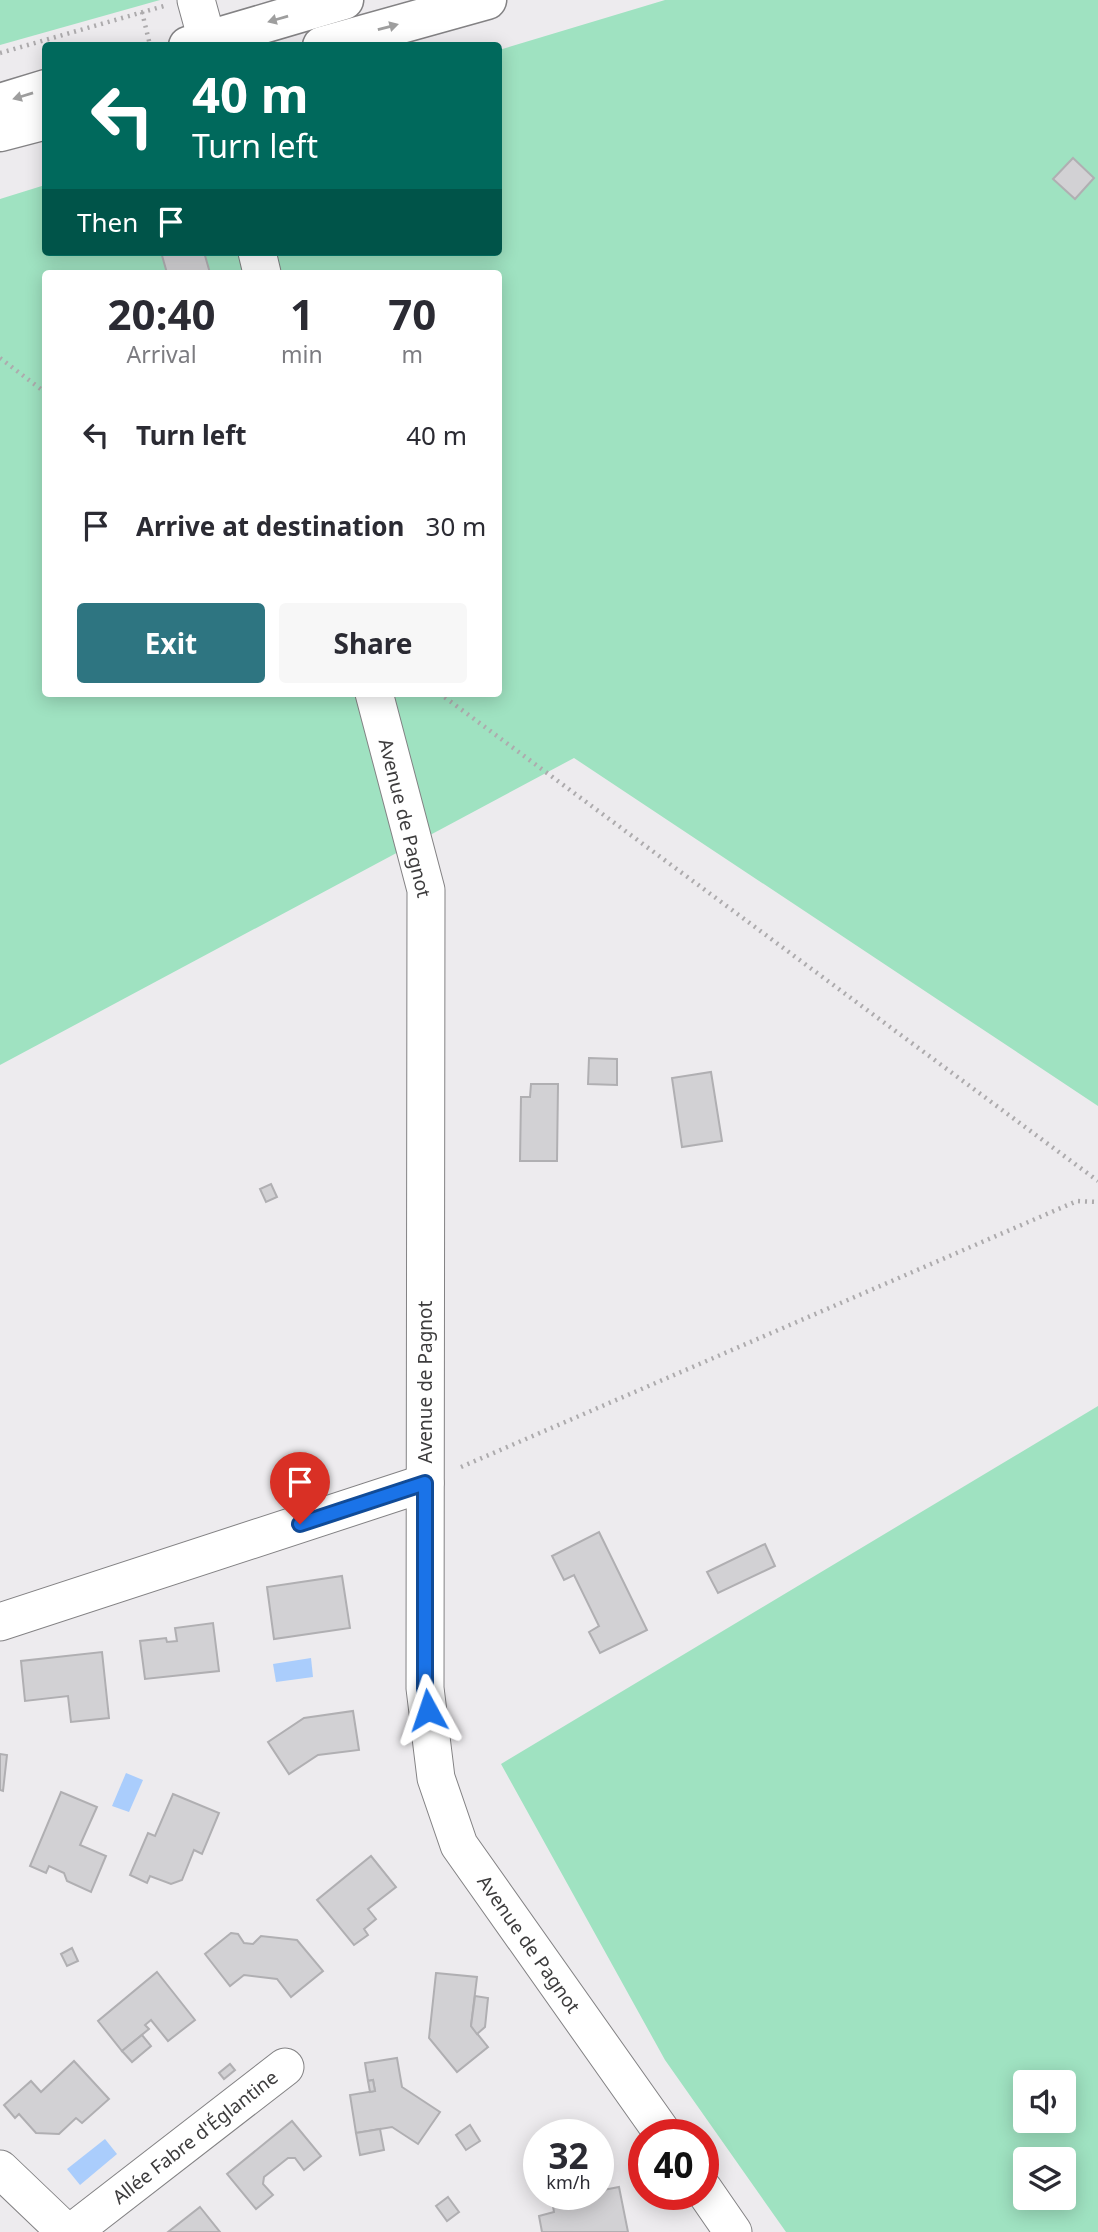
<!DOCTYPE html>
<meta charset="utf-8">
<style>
:root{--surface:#fff;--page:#f7f7f7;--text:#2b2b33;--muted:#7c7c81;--accent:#2e7581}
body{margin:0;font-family:"Noto Sans",sans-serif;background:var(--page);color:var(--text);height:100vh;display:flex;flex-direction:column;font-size:26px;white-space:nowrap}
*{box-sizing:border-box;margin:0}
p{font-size:23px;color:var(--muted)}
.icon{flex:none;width:38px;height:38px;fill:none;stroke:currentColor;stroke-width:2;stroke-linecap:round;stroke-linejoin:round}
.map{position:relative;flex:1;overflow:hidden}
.side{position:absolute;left:42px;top:270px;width:460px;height:427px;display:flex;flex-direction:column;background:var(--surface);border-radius:7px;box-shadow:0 4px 18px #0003}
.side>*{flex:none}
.banner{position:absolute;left:42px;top:42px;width:460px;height:214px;border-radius:7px;box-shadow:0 4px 18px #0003;background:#00695c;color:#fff;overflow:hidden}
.controls{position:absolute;left:1013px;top:2070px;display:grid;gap:14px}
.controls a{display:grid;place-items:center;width:63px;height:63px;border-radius:7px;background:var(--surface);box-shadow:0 4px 18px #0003;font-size:35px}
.speed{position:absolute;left:523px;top:2119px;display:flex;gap:14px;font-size:35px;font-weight:700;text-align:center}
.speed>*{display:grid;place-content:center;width:91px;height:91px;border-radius:50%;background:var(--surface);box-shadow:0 4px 18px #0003;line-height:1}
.speed small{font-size:18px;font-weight:400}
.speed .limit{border:10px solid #d22;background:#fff;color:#111}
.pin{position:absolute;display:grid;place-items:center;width:60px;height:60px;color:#fff;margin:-72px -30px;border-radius:50% 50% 50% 0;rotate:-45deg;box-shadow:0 0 7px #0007}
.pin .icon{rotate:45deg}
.me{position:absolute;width:77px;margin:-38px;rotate:355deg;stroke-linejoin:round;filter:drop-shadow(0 0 5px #0008)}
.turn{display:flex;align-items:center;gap:24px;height:147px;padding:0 35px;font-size:32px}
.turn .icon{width:91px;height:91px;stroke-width:2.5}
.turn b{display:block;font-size:49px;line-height:60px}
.then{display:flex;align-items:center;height:66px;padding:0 35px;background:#0003;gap:14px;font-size:26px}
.eta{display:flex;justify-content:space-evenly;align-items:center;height:119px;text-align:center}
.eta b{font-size:42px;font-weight:700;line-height:49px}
.cta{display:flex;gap:14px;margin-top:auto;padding:14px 35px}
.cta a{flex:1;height:80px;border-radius:7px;background:var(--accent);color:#fff;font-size:28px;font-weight:700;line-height:80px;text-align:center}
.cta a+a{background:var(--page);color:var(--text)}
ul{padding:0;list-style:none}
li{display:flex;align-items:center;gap:21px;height:91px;padding:0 35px}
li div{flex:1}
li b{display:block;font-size:26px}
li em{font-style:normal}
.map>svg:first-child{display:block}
.green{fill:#9fe2c1;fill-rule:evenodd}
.water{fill:#aacdfc}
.building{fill:#d2d1d4;stroke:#b0afb2;stroke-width:2}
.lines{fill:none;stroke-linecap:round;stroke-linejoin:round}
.minor-casing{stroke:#838284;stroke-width:39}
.major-casing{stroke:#838284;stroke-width:41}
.path{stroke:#adabad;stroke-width:4.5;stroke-dasharray:2 5;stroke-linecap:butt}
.minor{stroke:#fff;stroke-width:37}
.major{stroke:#fff;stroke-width:38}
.oneway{fill:#9e9e9e}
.route-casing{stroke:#114b97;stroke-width:18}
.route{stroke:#1a73e8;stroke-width:12}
.labels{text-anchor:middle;stroke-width:7;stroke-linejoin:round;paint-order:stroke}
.street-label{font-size:19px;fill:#3d3c3d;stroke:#fff}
</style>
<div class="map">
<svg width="1098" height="2232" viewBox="0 0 1098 2232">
<rect width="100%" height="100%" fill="#edebee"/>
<g class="green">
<polygon points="0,0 160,0 0,45"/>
<path d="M665,0h433v1106l-524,-348 -574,307v-866l45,-14 1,67h453v-202zM46,273h453v420h-453z"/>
<path d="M1098,1406v826h-312l-121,-172 -164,-296zM1026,2082h38v39h-38zM1026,2160h38v38h-38z"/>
</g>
<g class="water">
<polygon points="311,1658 313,1677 276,1682 273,1664"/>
<polygon points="126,1773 143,1780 129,1812 112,1806"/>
<polygon points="105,2139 117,2154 80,2185 67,2169"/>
</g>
<g class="building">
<polygon points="1073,158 1094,178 1075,199 1053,179"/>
<polygon points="161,252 204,252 210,273 167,273"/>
<polygon points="589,1058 617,1059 617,1085 588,1084"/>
<polygon points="711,1072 722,1141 682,1147 672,1078"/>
<polygon points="531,1084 558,1084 557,1161 520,1161 521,1097 530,1097"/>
<polygon points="271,1184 277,1197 266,1202 260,1189"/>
<polygon points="599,1532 647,1630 600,1653 589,1632 599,1626 574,1575 564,1580 552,1556"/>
<polygon points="765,1544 775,1566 718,1593 707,1572"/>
<polygon points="342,1576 350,1628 274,1639 267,1587"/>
<polygon points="213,1623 219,1671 145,1679 140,1641 166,1638 167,1642 177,1641 175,1628"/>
<polygon points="102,1652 109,1718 71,1722 68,1696 25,1701 21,1661"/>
<polygon points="353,1711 359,1750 318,1755 289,1774 268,1742 304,1718"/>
<polygon points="0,1754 7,1755 3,1791 0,1790"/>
<polygon points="61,1792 97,1807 80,1845 106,1856 91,1892 67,1881 64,1873 49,1866 46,1873 30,1866"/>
<polygon points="173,1794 219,1813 202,1854 194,1850 182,1880 171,1884 150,1876 147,1883 130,1875 148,1833 155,1836"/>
<polygon points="371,1856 396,1887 368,1909 376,1919 364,1929 368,1935 354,1945 317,1900"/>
<polygon points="231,1933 238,1934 244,1943 253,1944 261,1936 297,1940 323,1971 291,1997 277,1979 244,1975 230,1986 205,1954"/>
<polygon points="72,1948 78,1961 67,1966 61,1954"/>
<polygon points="157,1972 195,2020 168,2041 151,2020 145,2025 149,2029 122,2051 98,2021"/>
<polygon points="436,1973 477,1977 471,2026 488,2047 457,2072 429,2038"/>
<polygon points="475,1996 488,1998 485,2027 477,2034 471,2026"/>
<polygon points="142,2035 151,2046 132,2062 122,2051"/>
<polygon points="397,2058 402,2087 440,2112 418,2144 392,2127 356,2133 350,2095 375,2091 373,2080 368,2081 365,2063"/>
<polygon points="74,2061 109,2099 82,2123 76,2118 59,2134 36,2133 19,2114 15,2118 4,2105 31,2081 41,2092"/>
<polygon points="230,2064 235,2070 224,2079 219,2073"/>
<polygon points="373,2080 375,2091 370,2092 368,2081"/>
<polygon points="292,2121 321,2156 304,2170 295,2158 288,2158 264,2177 263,2184 273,2195 256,2209 227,2174"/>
<polygon points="470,2125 480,2141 466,2150 456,2135"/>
<polygon points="380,2129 384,2150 360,2155 356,2133"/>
<polygon points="619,2187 628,2232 542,2232 539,2216 554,2212 552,2200 580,2194 598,2194 598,2191"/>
<polygon points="448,2197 459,2212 447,2221 436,2206"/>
<polygon points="200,2207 220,2232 168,2232"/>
</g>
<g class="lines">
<defs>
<g id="minor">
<polyline points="196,0 207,40"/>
<polyline points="257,252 262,273"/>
<polyline points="374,693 426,890 425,1688 436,1778 459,1845 664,2135"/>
<polyline points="0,1622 425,1483"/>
<polyline points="0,2169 66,2232"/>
<polyline points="704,2190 733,2232"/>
<polyline points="72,2232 285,2067"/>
</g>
<g id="major">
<polyline points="188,46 344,0"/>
<polyline points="322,46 487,0"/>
<polyline points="0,103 46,89"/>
<polyline points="0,132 46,120"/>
</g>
</defs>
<use href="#minor" class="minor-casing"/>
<use href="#major" class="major-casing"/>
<g class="path">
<polyline points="142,12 150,45"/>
<polyline points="0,53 164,6"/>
<polyline points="0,358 46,393"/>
<polyline points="439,693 1098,1181"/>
<polyline points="461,1467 1077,1201 1098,1202"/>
</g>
<use href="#minor" class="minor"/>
<use href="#major" class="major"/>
</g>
<defs><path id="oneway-solid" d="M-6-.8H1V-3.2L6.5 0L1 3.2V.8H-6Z" transform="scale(1.75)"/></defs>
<g class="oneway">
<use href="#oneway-solid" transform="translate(278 19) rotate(164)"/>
<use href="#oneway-solid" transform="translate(388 27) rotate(-15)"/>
<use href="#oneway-solid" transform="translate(23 96) rotate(163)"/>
</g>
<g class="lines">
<defs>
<polyline id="route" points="300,1524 425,1483 425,1688 428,1710"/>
</defs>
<use href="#route" class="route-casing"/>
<use href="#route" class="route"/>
</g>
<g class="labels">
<g class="street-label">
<text transform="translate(405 818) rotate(76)" y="7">Avenue de Pagnot</text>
<text transform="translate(425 1382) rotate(-90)" y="7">Avenue de Pagnot</text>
<text transform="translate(529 1944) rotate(55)" y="7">Avenue de Pagnot</text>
<text transform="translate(195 2137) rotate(-38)" y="7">Allée Fabre d'Églantine</text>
</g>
</g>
</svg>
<div class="controls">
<a><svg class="icon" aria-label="sound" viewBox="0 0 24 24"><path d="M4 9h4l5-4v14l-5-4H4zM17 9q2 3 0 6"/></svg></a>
<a><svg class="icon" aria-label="layers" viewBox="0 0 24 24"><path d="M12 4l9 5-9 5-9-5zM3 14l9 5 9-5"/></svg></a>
</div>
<div class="speed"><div>32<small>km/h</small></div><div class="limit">40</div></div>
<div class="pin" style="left:300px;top:1524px;background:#d93025"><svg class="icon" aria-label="arrive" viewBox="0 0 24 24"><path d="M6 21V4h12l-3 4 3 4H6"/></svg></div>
<svg class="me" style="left:428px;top:1710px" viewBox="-20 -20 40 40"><path d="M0-17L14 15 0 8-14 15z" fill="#1a73e8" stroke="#fff" stroke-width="4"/></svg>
<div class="banner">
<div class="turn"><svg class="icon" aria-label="left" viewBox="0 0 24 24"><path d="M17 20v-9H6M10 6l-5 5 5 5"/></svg><div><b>40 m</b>Turn left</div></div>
<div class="then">Then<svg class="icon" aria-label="arrive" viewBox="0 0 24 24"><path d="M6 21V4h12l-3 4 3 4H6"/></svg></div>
</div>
<section class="side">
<div class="eta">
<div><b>20:40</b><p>Arrival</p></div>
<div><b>1</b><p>min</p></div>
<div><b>70</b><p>m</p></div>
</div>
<ul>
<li><svg class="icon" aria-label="left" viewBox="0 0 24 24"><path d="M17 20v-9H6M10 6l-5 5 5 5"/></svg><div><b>Turn left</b></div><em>40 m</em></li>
<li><svg class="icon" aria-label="arrive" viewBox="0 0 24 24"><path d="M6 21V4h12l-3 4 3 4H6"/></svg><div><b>Arrive at destination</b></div><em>30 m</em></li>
</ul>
<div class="cta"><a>Exit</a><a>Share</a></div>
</section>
</div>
